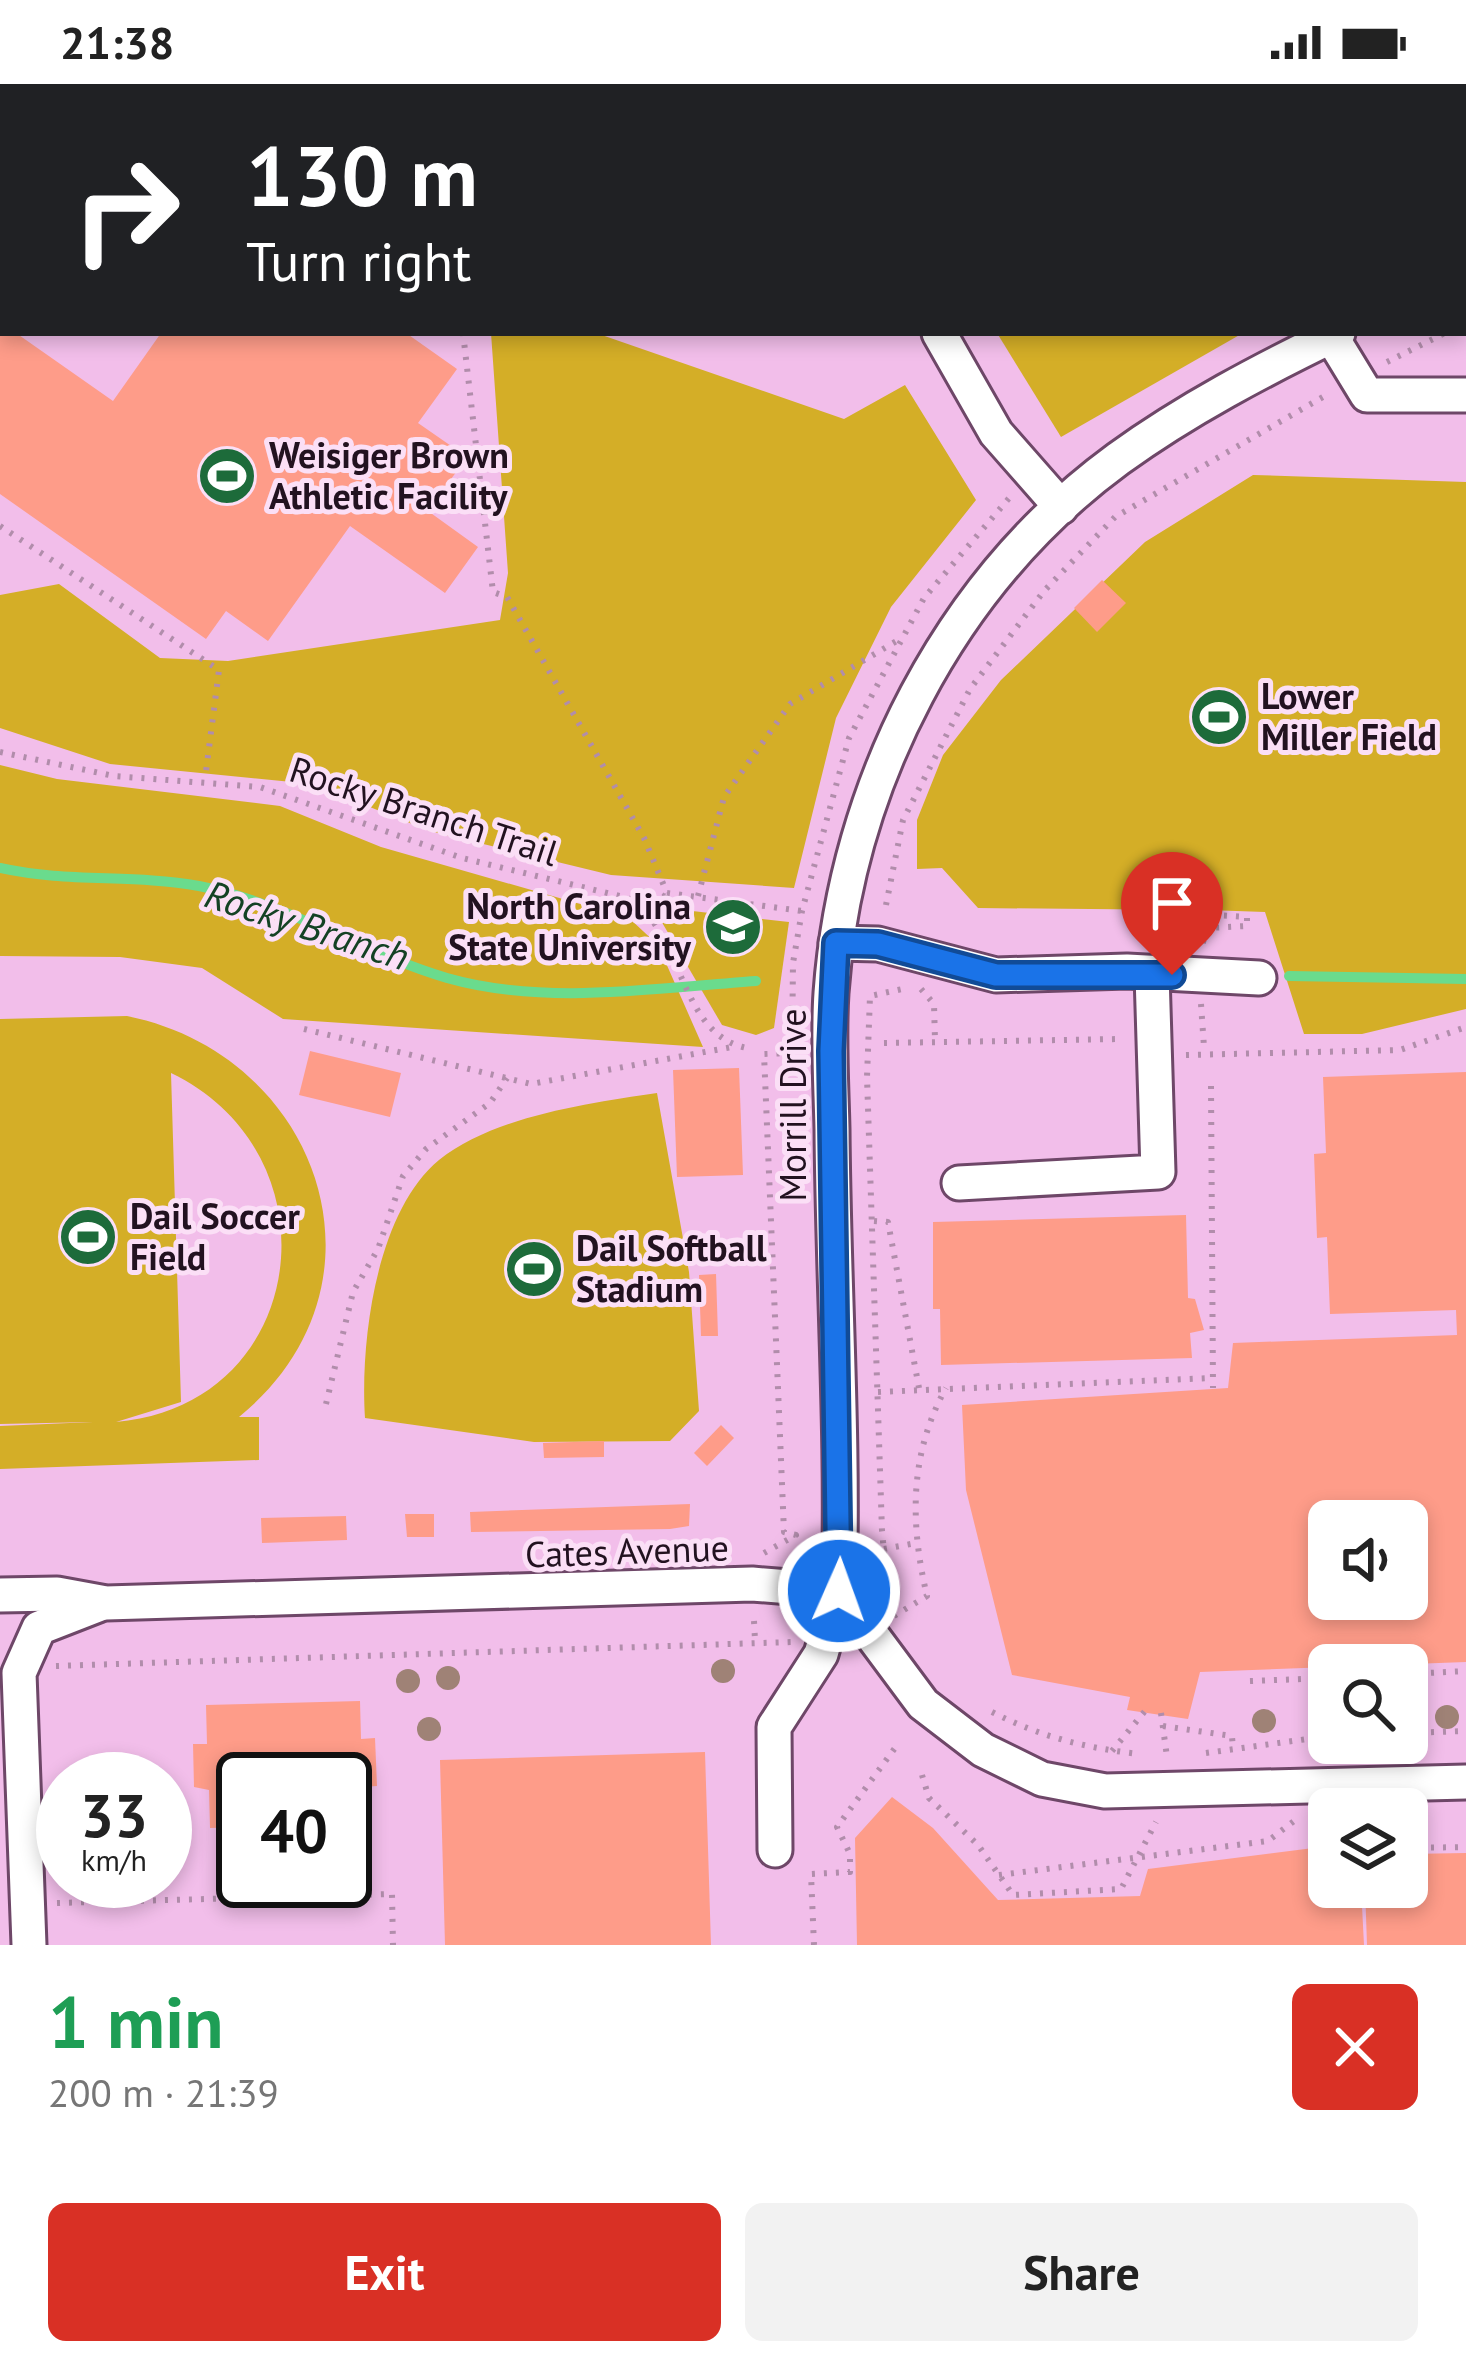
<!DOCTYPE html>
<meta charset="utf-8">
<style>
:root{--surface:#fff;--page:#f2f2f2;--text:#222;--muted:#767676;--accent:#d93025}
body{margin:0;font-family:"PT Sans",sans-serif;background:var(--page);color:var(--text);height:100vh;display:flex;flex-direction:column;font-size:45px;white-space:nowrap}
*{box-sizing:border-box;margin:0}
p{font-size:39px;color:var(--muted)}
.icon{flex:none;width:66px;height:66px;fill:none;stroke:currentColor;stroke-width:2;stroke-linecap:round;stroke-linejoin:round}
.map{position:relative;height:1861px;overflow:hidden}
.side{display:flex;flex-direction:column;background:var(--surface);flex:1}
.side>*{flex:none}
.top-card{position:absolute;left:0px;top:0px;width:1467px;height:252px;box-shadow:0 6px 18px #0003;background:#202124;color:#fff;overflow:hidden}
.fabs{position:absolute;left:1308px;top:1416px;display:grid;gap:24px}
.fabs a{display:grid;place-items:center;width:120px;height:120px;border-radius:18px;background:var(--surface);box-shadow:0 6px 18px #0003;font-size:60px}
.speed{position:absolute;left:36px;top:1668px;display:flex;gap:24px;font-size:60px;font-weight:700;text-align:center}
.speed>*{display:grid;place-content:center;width:156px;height:156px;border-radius:50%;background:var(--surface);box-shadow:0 6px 18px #0003;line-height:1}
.speed small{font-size:30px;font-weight:400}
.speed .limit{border:6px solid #111;border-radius:18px;background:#fff;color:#111}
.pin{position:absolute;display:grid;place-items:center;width:102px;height:102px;color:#fff;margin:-123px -51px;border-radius:50% 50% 50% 0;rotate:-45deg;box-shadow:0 0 12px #0007}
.pin .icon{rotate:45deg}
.me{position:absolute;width:132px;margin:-66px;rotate:2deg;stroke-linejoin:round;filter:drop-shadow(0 0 9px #0008)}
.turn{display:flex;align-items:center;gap:42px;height:252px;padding:0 48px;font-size:54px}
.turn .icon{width:156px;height:156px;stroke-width:2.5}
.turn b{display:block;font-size:84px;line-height:102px}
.round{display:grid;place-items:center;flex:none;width:126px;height:126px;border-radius:18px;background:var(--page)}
.head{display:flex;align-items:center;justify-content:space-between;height:204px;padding:0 48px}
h1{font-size:72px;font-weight:700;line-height:90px;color:#1e9e55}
.primary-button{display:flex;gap:24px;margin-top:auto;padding:24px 48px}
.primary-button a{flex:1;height:138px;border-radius:18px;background:var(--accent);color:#fff;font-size:48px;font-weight:700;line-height:138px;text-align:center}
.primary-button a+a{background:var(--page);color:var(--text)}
.status{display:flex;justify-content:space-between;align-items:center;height:84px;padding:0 60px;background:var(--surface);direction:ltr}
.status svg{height:33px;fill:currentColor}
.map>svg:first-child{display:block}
.built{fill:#f2beea;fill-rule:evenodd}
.green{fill:#d4ae27;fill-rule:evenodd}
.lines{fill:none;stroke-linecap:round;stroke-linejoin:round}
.stream{stroke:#6adb8d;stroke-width:10}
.building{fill:#fe9c89;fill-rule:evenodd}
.minor-casing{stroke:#6e4768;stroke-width:39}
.path{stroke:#b18dab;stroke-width:6;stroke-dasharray:3 9;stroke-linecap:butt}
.minor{stroke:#fff;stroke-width:33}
.tree{fill:#9f8276}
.route-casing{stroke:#114b97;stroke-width:30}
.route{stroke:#1a73e8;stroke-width:21}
.labels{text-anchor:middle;stroke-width:10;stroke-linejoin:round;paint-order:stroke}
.poi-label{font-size:36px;font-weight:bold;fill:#221220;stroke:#fbdff6;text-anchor:start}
.street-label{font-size:36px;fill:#221220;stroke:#fbdff6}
.water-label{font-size:39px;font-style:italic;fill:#144224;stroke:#fbdff6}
</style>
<div class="status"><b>21:38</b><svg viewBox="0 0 49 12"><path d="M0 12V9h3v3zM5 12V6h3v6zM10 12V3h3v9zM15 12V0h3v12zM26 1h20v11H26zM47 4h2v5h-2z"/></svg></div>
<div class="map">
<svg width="1466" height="1861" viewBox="0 0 1466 1861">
<rect width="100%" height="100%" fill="#f9cbf2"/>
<path class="built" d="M0,0h1466v1861h-1466zM3,3h1461v246h-1461zM1329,1437h78v78h-78zM1329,1581h78v78h-78zM63,1695h102v102h-102zM243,1695h102v102h-102zM1329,1725h78v78h-78z"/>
<g class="green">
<polygon points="491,249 596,249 844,335 905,301 976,416 891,523 836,634 794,804 611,791 430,747 312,700 110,680 0,644 0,511 59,500 160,574 228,577 500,536 508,489"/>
<polygon points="997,249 1243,249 1061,353"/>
<polygon points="1253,391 1466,398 1466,925 1362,950 1304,950 1265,828 1207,826 1207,819 1192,818 1190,826 978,824 942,784 917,785 917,736 943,671 1001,596 1145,458"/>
<polygon points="0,681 57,695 280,722 381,763 629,834 658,861 703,963 283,935 202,884 120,873 0,872"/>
<polygon points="675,825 789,838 774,944 756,951 722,941 660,835"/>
<path d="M127,932c193,39 274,269 112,401h20v43l-259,9v-43l93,-4 -93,2v-405zM171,989c169,81 139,332 -55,349l65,-20z"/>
<path d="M657,1009l32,179 10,139 -29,30 -136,1 -169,-24c-5,-76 11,-206 74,-258 55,-44 151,-57 218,-67z"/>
</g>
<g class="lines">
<g class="stream">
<path d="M0,784c67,15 133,6 199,18 88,17 163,67 248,92 98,28 209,10 309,3"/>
<polyline points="1289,892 1466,895"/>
</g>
</g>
<g class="building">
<polygon points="0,249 16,249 113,317 161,249 406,249 457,285 418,339 467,373 428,427 478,463 445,509 350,442 268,557 226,527 206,555 0,410"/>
<polygon points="1102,496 1126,519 1097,548 1074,524"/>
<polygon points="310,967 401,989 390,1033 299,1011"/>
<polygon points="739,984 743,1091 677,1093 673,986"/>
<path d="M1466,988v590l-266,10 -12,47 -61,-9 3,-13 -118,-22 -46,-185 -4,-85 266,-17 5,-45 224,-8 -1,-25 -126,4 -3,-77 -10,1 -3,-84 12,-1 -3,-76zM1329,1437h78v78h-78z"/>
<polygon points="1186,1131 1188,1214 1195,1215 1204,1246 1190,1249 1192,1274 941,1281 940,1225 933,1225 933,1138"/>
<polygon points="716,1190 718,1252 701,1252 699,1191"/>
<polygon points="721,1341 734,1354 707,1382 694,1369"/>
<polygon points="604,1357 604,1373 544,1374 543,1359"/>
<polygon points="690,1420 689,1442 670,1445 471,1448 470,1428"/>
<polygon points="405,1430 434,1430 434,1453 407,1453"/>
<polygon points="346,1432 347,1456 262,1459 261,1434"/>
<polygon points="360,1617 361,1655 375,1654 377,1702 363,1703 364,1738 345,1739 345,1695 243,1695 243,1743 210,1744 209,1706 194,1703 193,1660 207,1660 206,1621"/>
<polygon points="705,1668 711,1861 445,1861 440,1676"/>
<polygon points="892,1713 933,1744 998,1816 1140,1812 1148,1785 1329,1762 1329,1803 1361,1803 1364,1861 857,1861 855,1754"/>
<polygon points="1466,1769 1466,1861 1367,1861 1365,1803 1407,1803 1407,1770"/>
</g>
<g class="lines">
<defs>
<g id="minor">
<polyline points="141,0 142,3"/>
<polyline points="348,0 350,3"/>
<polyline points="866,0 867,3"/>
<polyline points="85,3 90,0"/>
<polyline points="506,3 506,0"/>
<polyline points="0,54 3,52"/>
<polyline points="0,151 3,152"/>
<polyline points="1464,186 1466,185"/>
<polyline points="939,249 996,349 1061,423"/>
<polyline points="1331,252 1367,311 1466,311"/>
<polyline points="836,859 878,860 996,891 1127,887 1259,894"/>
<polyline points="959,1099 1158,1088 1152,890"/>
<polyline points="839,1507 923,1620 983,1666 1042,1695 1105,1707 1466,1698"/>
<polyline points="0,1511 57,1510 106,1519 752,1500 839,1507"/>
<path d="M775,1766l-1,-123 47,-73 18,-63c5,-154 -6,-309 -7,-462 -1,-45 -4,-91 -1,-136 15,-208 118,-410 287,-534 69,-50 144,-89 220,-126"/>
<polyline points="29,1861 19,1589 39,1544 98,1521"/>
</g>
</defs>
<use href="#minor" class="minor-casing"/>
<g class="path">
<polyline points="1464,239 1466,238"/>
<polyline points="463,249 493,508 507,513 644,754 667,809"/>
<polyline points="1387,278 1445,249"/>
<polyline points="0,442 219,586 205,695"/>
<path d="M0,668l114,24 146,11 202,71 166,40c58,34 49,142 125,151"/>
<polyline points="667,809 802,827"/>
<polyline points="698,812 724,713 790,620 900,555"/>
<polyline points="1199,819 1199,830 1247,833 1247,842 1208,844 1202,861"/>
<polyline points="886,821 903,736 970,605 1044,507 1115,433 1328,310"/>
<polyline points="648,831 667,809"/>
<polyline points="1185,860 1199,830"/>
<polyline points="921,905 934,920 935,956"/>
<polyline points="1201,920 1204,963"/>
<polyline points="304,945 531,1000 732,963"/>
<polyline points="884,959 1121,955"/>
<polyline points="1186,971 1400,966 1466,943"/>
<polyline points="1211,1002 1213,1304"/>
<polyline points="874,1137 888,1138 919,1304"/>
<polyline points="878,1308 1213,1294"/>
<polyline points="326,1320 353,1208 378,1165 403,1092 426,1065 490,1019 507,994"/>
<polyline points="884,1465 916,1459"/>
<polyline points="764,1469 796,1451 784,1448 764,970 792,969 793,879 802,827 849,654 924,514 1010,413"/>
<polyline points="889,1519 882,1447 867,993 870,912 907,904"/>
<path d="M894,1532l33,-20c-17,-72 -18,-142 19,-208"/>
<polyline points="754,1537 755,1556"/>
<polyline points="56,1582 792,1558"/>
<polyline points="1407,1590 1466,1587"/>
<polyline points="1250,1597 1329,1594"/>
<path d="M992,1628c49,25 94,36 147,42"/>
<polyline points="1161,1629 1167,1673"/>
<polyline points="1163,1642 1232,1652 1233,1666"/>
<polyline points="1407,1649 1466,1647"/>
<polyline points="1112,1667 1145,1627"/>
<polyline points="1206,1669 1329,1652"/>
<polyline points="922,1691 929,1714 978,1761 1013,1811 1121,1805 1156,1738"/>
<polyline points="1407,1764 1466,1763"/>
<polyline points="999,1791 1268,1757 1298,1734"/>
<polyline points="57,1819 392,1810 393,1861"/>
<polyline points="814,1861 811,1790 850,1788 850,1770 837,1743 895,1664"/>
</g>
<use href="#minor" class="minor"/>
</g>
<g class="tree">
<circle cx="723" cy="1587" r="12"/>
<circle cx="448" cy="1594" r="12"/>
<circle cx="408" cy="1597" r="12"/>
<circle cx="1447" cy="1633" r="12"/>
<circle cx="1264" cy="1637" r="12"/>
<circle cx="429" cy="1645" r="12"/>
</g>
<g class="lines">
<defs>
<polyline id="route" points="839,1507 831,967 836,859 878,860 996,891 1172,891"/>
</defs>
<use href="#route" class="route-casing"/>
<use href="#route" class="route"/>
</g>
<defs>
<symbol id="stadium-disc" viewBox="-11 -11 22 22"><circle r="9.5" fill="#1d6b3a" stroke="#fbdff6"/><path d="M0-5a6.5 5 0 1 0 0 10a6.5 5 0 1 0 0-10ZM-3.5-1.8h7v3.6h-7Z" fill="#fff"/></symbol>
<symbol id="university-disc" viewBox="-11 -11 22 22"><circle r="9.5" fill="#1d6b3a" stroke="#fbdff6"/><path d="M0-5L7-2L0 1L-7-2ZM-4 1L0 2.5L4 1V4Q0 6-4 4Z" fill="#fff"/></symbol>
</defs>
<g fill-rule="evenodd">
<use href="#stadium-disc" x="194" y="359" width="66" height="66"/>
<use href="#stadium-disc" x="1186" y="600" width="66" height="66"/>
<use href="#university-disc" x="700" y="810" width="66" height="66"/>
<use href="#stadium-disc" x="55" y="1120" width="66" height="66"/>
<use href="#stadium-disc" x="501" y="1152" width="66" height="66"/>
</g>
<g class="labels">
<g class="poi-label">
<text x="269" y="384">Weisiger Brown<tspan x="269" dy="41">Athletic Facility</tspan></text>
<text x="1261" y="625">Lower<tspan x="1261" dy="41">Miller Field</tspan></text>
<text x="691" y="835" text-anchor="end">North Carolina<tspan x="691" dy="41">State University</tspan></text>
<text x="130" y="1145">Dail Soccer<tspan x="130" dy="41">Field</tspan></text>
<text x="576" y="1177">Dail Softball<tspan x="576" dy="41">Stadium</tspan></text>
</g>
<g class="street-label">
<text transform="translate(424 727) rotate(18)" y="13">Rocky Branch Trail</text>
<text transform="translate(793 1021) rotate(-90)" y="13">Morrill Drive</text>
<text transform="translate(627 1467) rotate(-2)" y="13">Cates Avenue</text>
</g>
<g class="water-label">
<text transform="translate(307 841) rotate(18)" y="14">Rocky Branch</text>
</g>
</g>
</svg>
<div class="fabs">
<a><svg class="icon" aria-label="sound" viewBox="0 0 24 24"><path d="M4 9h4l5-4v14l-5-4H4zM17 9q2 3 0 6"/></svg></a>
<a><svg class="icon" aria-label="search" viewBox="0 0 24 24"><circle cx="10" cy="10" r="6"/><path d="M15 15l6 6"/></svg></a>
<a><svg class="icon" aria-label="layers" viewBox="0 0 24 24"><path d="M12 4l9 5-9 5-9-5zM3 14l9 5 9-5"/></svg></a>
</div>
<div class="speed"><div>33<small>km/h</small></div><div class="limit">40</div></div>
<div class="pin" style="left:1172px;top:891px;background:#d93025"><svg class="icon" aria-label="arrive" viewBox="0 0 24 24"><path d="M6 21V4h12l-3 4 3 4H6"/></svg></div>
<svg class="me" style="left:839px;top:1507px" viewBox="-20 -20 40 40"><circle r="17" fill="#1a73e8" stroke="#fff" stroke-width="3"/><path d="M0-11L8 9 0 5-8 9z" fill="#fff"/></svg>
<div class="top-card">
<div class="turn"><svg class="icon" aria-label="right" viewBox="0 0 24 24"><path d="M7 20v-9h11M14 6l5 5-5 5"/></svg><div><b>130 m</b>Turn right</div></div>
</div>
</div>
<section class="side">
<div class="head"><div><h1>1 min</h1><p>200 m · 21:39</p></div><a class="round" style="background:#d93025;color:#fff"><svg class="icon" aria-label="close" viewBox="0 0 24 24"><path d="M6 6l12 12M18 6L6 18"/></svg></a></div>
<div class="primary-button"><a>Exit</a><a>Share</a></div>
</section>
